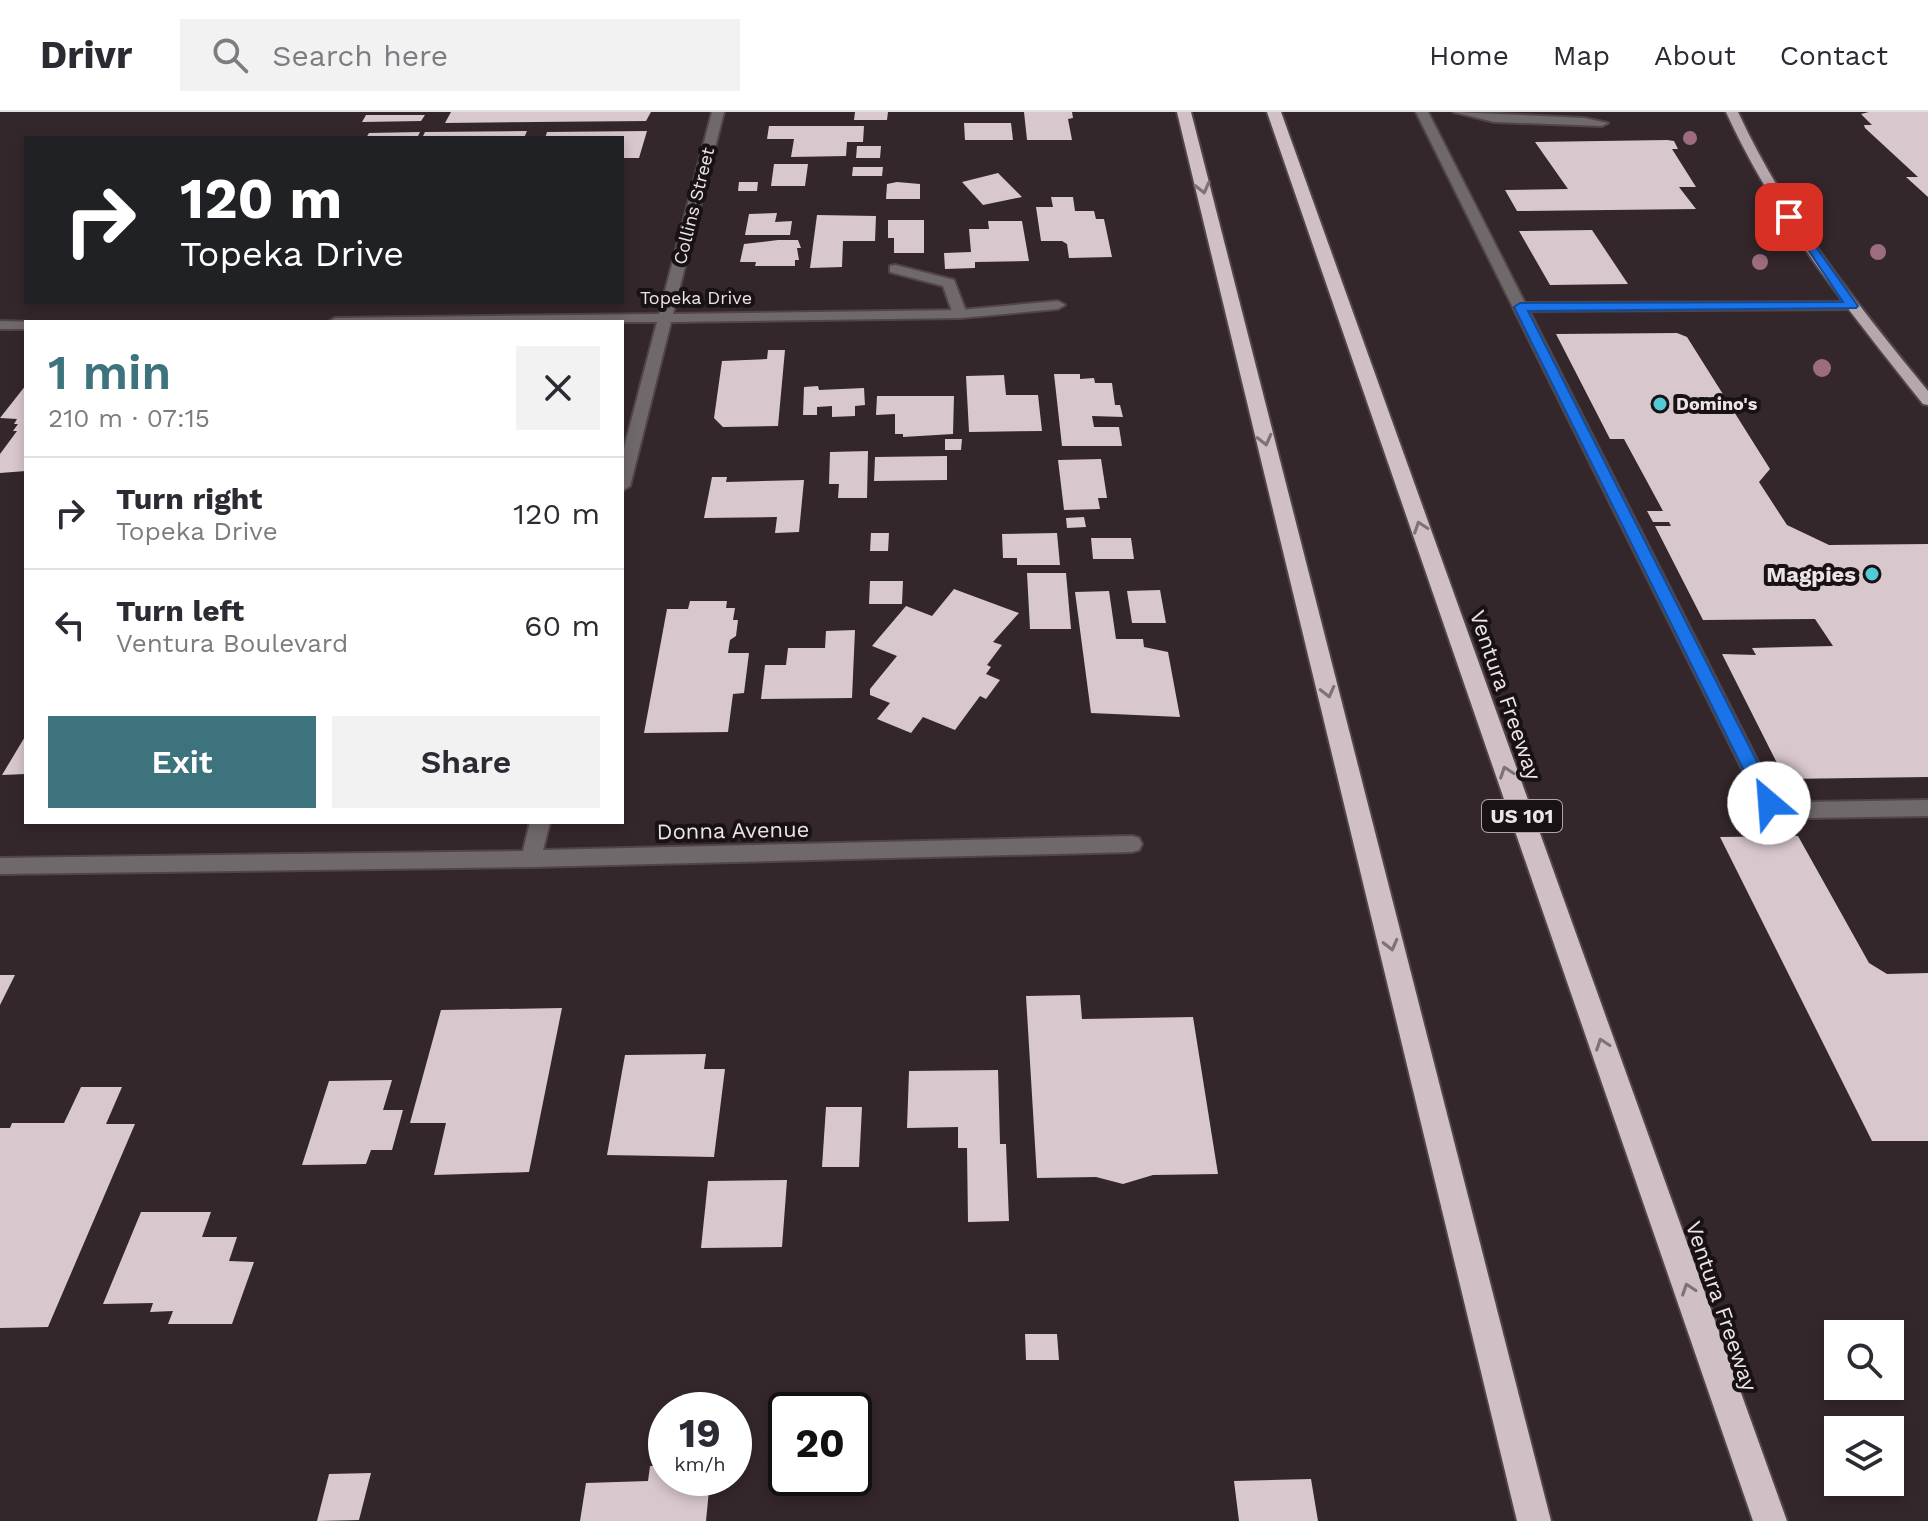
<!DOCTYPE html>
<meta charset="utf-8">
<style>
:root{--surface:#fff;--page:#f2f2f3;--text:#2b2b33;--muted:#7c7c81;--line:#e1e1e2;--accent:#3d737d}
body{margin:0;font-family:"Work Sans",sans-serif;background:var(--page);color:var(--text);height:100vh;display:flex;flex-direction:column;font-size:30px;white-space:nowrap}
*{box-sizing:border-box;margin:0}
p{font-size:26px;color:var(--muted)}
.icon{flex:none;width:44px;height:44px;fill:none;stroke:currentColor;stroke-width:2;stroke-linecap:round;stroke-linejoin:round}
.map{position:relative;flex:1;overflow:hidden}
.drawer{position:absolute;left:24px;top:208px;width:600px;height:504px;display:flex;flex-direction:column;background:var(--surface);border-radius:0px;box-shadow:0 4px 12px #0003}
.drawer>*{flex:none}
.hud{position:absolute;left:24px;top:24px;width:600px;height:168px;border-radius:0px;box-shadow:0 4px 12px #0003;background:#202124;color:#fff;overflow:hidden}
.tools{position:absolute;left:1824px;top:1208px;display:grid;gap:16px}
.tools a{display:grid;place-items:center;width:80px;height:80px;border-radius:0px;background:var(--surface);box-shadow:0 4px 12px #0003;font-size:40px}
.speed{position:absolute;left:648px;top:1280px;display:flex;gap:16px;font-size:40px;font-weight:700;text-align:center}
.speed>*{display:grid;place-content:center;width:104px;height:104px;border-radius:50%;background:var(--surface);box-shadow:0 4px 12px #0003;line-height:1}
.speed small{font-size:20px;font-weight:400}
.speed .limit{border:4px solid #111;border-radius:12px;background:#fff;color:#111}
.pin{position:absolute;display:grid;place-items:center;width:68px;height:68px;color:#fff;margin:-34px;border-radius:16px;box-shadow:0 4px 12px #0006}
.me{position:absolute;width:88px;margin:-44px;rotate:333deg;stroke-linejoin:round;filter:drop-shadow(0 0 6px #0008)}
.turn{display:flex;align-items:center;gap:28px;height:168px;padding:0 24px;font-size:36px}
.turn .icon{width:104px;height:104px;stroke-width:2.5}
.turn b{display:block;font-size:56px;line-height:68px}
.round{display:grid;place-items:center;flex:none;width:84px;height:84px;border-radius:0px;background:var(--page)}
.summary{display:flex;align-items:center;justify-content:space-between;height:136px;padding:0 24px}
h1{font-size:48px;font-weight:600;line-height:60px;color:var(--accent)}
.action{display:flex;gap:16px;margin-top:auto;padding:16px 24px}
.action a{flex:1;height:92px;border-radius:0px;background:var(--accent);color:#fff;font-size:32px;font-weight:600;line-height:92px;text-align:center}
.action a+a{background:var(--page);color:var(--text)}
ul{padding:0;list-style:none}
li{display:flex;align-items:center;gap:24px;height:112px;padding:0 24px;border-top:2px solid var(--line)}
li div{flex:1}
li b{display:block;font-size:30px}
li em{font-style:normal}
header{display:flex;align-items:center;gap:48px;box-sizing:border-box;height:112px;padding:0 40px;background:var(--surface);border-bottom:2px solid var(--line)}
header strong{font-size:38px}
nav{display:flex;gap:44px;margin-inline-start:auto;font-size:28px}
.search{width:560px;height:72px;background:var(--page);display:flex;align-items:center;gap:20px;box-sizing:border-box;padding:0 28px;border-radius:0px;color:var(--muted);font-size:30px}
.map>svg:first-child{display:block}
.building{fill:#d8c7cd}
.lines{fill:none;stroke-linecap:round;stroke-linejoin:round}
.lane-casing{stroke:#52454a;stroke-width:4}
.street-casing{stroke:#52454a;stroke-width:4}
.primary-casing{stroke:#52454a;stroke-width:4}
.highway-casing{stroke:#52454a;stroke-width:4}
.lane{fill:#70696c;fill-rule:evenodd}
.street{fill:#70696c;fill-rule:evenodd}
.primary{fill:#b5a7ac;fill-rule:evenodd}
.highway{fill:#d0c0c6;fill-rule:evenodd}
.tree{fill:#9e6c80}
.oneway{stroke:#7d7276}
.route{fill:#1a73e8;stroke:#114b97;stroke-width:2}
.poi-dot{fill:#52cbd7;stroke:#181214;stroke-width:3}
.labels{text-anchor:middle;stroke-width:8;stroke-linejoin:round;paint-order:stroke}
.far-street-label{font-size:18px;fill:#ede4e7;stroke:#181214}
.far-poi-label{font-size:18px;font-weight:bold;fill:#ede4e7;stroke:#181214;text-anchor:start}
.shield{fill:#181214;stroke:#ada5a8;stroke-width:2}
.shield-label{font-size:20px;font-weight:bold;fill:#ede4e7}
.poi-label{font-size:22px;font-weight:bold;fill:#ede4e7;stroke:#181214;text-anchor:end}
.street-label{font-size:22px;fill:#ede4e7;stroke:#181214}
</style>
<header>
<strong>Drivr</strong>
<div class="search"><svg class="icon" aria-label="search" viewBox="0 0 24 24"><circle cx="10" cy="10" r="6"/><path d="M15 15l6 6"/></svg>Search here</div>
<nav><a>Home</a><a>Map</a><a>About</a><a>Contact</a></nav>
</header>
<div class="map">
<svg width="1928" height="1409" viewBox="0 0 1928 1409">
<rect width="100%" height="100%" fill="#34272c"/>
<g class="building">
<polygon points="451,0 651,0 646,9 445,11"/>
<polygon points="855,0 888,0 887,8 854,8"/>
<polygon points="1024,0 1072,0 1073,6 1068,7 1072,28 1027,28"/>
<polygon points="1869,0 1928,0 1928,85 1906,65 1918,65 1865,16 1864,13 1872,13 1861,2"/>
<polygon points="366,3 425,3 421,9 362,10"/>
<polygon points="964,11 1011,11 1013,28 965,28"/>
<polygon points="769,14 864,14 863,30 847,30 846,44 791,45 794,27 767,27"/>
<polygon points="527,19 524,26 422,26 425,20"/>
<polygon points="647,19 639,46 622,46 622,26 545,26 547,20"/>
<polygon points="420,20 417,26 366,26 369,21"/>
<polygon points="1667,28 1674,29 1678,37 1672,37 1696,75 1679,75 1696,97 1517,99 1505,78 1568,77 1535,30"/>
<polygon points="857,34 881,34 880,46 856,46"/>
<polygon points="774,52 808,52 805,74 771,74"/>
<polygon points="853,55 883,55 882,64 852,64"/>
<polygon points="998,61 1022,85 983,93 962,70"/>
<polygon points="739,70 758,70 757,79 738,79"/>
<polygon points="897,70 920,72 920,87 886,87 887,72"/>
<polygon points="1051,85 1073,85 1075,99 1094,99 1096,107 1104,107 1112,145 1069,146 1067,132 1062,129 1041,129 1036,95 1053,95"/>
<polygon points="777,101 775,110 792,109 790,123 745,123 749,102"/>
<polygon points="817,103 876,104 875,129 843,129 842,155 810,156"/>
<polygon points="888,108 924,108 924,141 894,141 894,126 888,126"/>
<polygon points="988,109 1022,109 1029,149 975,150 975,156 945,157 944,141 971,140 969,117 989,117"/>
<polygon points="1592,118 1628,172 1550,173 1519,119"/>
<polygon points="778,128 798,128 801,136 797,136 799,148 795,148 795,154 755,154 756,150 740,150 744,132"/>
<polygon points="1677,221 1687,225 1770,357 1759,370 1787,413 1829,433 1928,432 1928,665 1785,667 1722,542 1756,543 1752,536 1833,534 1815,507 1703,508 1655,414 1671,414 1669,410 1653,410 1647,399 1663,399 1624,327 1610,327 1556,222"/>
<polygon points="768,238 785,238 778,314 723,315 714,306 722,249 767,247"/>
<polygon points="1054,262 1080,262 1080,267 1094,266 1095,271 1112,271 1115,293 1120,293 1123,305 1092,304 1094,315 1119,315 1122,334 1062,334"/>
<polygon points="1004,263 1006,283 1038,283 1042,319 969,320 966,264"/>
<polygon points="26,273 26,359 0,361 0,342 17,319 13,319 18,312 14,312 17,307 0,306"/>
<polygon points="818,274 819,278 864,276 865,293 855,294 855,304 832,305 832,294 817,295 817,303 803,303 804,275"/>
<polygon points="877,284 954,284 953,322 903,325 903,322 895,322 895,302 876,303"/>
<polygon points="945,327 962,327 961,338 945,338"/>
<polygon points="868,339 867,386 838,386 839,372 829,372 830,340"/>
<polygon points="947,344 947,368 874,369 875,345"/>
<polygon points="1101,347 1107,386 1098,386 1100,397 1064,398 1058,348"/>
<polygon points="712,365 727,365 726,370 804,368 799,420 775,421 777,405 704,406"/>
<polygon points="1084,405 1086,415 1067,416 1066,406"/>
<polygon points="871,421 889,421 888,439 870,439"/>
<polygon points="1057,421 1060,453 1017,453 1017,446 1003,446 1002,422"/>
<polygon points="1091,426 1131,426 1134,447 1093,447"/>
<polygon points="1027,461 1066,461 1071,517 1030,517"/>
<polygon points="870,469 903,469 902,492 869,492"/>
<polygon points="954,477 1019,501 993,530 1002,533 987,553 991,555 986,562 1000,568 986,587 980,584 955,618 923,605 911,621 877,607 890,591 870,583 870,577 897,544 872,534 906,494 932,504"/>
<polygon points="1160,478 1166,511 1132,511 1127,479"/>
<polygon points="1109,479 1116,527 1143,527 1144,535 1168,540 1180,605 1091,601 1075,480"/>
<polygon points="690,489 727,489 726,496 735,496 733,508 738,508 736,524 730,528 728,541 749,541 744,581 733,582 728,620 644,621 667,497 688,497"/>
<polygon points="855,518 852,586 761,587 765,553 786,553 788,536 825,536 826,519"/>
<polygon points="26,623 26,662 2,663"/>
<polygon points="1798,724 1869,851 1887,862 1928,861 1928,1029 1872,1029 1720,725"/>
<polygon points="0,863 15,863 0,893"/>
<polygon points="1080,883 1082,907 1193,905 1218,1062 1153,1063 1123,1072 1096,1065 1037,1066 1026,884"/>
<polygon points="562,896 529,1060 434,1063 446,1011 410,1011 441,898"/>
<polygon points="706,942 704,957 725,957 714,1045 607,1043 625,943"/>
<polygon points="998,958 1000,1032 1006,1032 1009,1109 968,1110 967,1036 958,1036 958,1015 907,1016 909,959"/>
<polygon points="392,968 383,998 403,998 392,1038 371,1038 366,1052 302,1053 329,969"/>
<polygon points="81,975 122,975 106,1012 135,1012 48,1215 0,1216 0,1016 10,1016 12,1011 64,1011"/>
<polygon points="826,995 862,995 859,1055 822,1055"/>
<polygon points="787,1068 782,1135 701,1136 708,1069"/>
<polygon points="141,1100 211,1100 202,1125 237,1125 229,1149 254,1150 232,1212 168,1212 173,1199 150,1200 153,1191 103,1192"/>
<polygon points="1025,1222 1057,1222 1059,1248 1026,1248"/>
<polygon points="650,1354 666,1354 666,1366 710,1368 706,1409 580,1409 586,1371 648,1369"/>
<polygon points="371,1361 359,1408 317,1409 329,1362"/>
<polygon points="1311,1367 1318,1409 1239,1409 1234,1369"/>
</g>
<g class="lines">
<defs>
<g id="lane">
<polygon points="1416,0 1428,0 1779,691 1776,696 1762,696 1759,691"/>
<polygon points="1454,0 1584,6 1608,11 1602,14 1494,10"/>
<polygon points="895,153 954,168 967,202 965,205 953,202 943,174 890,160 890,154"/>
</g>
<g id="street">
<polygon points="712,0 724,0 673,202 960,198 1058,189 1065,193 1058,197 960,206 671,210 630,374 622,379 622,344 657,210 328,210 335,206 659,202"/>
<polygon points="1852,190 1857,191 1857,197 1520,199 1513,195 1520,191"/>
<polygon points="0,209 31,210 26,210 26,217 0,217"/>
<polygon points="1769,683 1807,690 1928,688 1928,704 1807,706 1762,696 1759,691 1762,686"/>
<polygon points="530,710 550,710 543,738 1132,724 1139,726 1142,732 1139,738 1132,740 531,755 0,762 0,746 523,739"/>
</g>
<path id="primary" d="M1726,0h12c48,104 118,191 190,279v14l-5,-1c-74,-93 -147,-183 -197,-292z"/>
<g id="highway">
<polygon points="1177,0 1191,0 1551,1409 1517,1409"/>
<polygon points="1267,0 1281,0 1787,1409 1753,1409"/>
</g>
</defs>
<use href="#lane" class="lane-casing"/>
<use href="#street" class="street-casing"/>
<use href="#primary" class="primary-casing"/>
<use href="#highway" class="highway-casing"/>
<use href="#lane" class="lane"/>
<use href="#street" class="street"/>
<use href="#primary" class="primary"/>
<use href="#highway" class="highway"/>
</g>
<g class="tree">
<circle cx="1690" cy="26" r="7"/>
<circle cx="1878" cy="140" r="8"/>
<circle cx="1760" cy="150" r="8"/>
<circle cx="1822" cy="256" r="9"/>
</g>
<defs><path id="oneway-chevron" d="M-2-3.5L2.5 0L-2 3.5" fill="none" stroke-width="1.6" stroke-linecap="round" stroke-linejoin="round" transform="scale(2)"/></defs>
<g class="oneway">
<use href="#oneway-chevron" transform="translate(1203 76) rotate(76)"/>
<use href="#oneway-chevron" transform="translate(1265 328) rotate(76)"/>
<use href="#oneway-chevron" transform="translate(1420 415) rotate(-109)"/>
<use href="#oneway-chevron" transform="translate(1328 580) rotate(76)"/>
<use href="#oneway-chevron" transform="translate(1506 660) rotate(-109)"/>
<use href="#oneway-chevron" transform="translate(1391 833) rotate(76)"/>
<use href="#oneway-chevron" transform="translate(1602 932) rotate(-109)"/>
<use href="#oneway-chevron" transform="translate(1688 1177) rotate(-109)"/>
</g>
<polygon class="route" points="1785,103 1793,103 1858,194 1856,196 1528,199 1778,691 1769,698 1760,691 1514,195 1520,191 1843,190"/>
<g class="poi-dot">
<circle cx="1660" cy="292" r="8"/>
<circle cx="1872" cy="462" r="8"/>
</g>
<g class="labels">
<g class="far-street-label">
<text transform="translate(694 94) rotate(-76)" y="6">Collins Street</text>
<text x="696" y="192">Topeka Drive</text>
</g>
<g class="far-poi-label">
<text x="1676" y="298">Domino's</text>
</g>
<rect class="shield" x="1482" y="688" width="80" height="32" rx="6"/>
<g class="shield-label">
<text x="1522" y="711">US 101</text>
</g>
<g class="poi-label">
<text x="1856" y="470">Magpies</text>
</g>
<g class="street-label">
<text transform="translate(1506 583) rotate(71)" y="8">Ventura Freeway</text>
<text transform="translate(733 718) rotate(-1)" y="8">Donna Avenue</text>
<text transform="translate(1722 1194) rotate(71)" y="8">Ventura Freeway</text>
</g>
</g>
</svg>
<div class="tools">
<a><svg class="icon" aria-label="search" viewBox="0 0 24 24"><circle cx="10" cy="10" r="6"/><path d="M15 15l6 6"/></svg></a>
<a><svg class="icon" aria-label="layers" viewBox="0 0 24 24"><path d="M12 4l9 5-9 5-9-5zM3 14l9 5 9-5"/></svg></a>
</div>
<div class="speed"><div>19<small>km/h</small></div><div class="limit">20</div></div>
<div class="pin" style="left:1789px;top:105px;background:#d93025"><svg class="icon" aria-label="arrive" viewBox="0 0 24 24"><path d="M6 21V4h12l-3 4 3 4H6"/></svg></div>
<svg class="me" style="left:1769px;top:691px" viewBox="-20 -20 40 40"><circle r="19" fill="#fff"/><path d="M0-13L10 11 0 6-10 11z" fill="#1a73e8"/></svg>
<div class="hud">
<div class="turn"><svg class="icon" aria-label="right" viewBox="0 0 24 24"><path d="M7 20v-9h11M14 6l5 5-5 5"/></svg><div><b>120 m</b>Topeka Drive</div></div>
</div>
<section class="drawer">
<div class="summary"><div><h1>1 min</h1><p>210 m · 07:15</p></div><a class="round"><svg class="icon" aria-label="close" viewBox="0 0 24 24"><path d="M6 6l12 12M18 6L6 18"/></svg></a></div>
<ul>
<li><svg class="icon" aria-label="right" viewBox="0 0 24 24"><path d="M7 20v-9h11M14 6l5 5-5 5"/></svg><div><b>Turn right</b><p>Topeka Drive</p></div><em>120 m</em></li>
<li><svg class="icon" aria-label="left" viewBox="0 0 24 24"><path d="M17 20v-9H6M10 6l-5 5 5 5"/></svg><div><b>Turn left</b><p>Ventura Boulevard</p></div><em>60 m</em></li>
</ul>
<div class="action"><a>Exit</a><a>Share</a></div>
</section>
</div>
